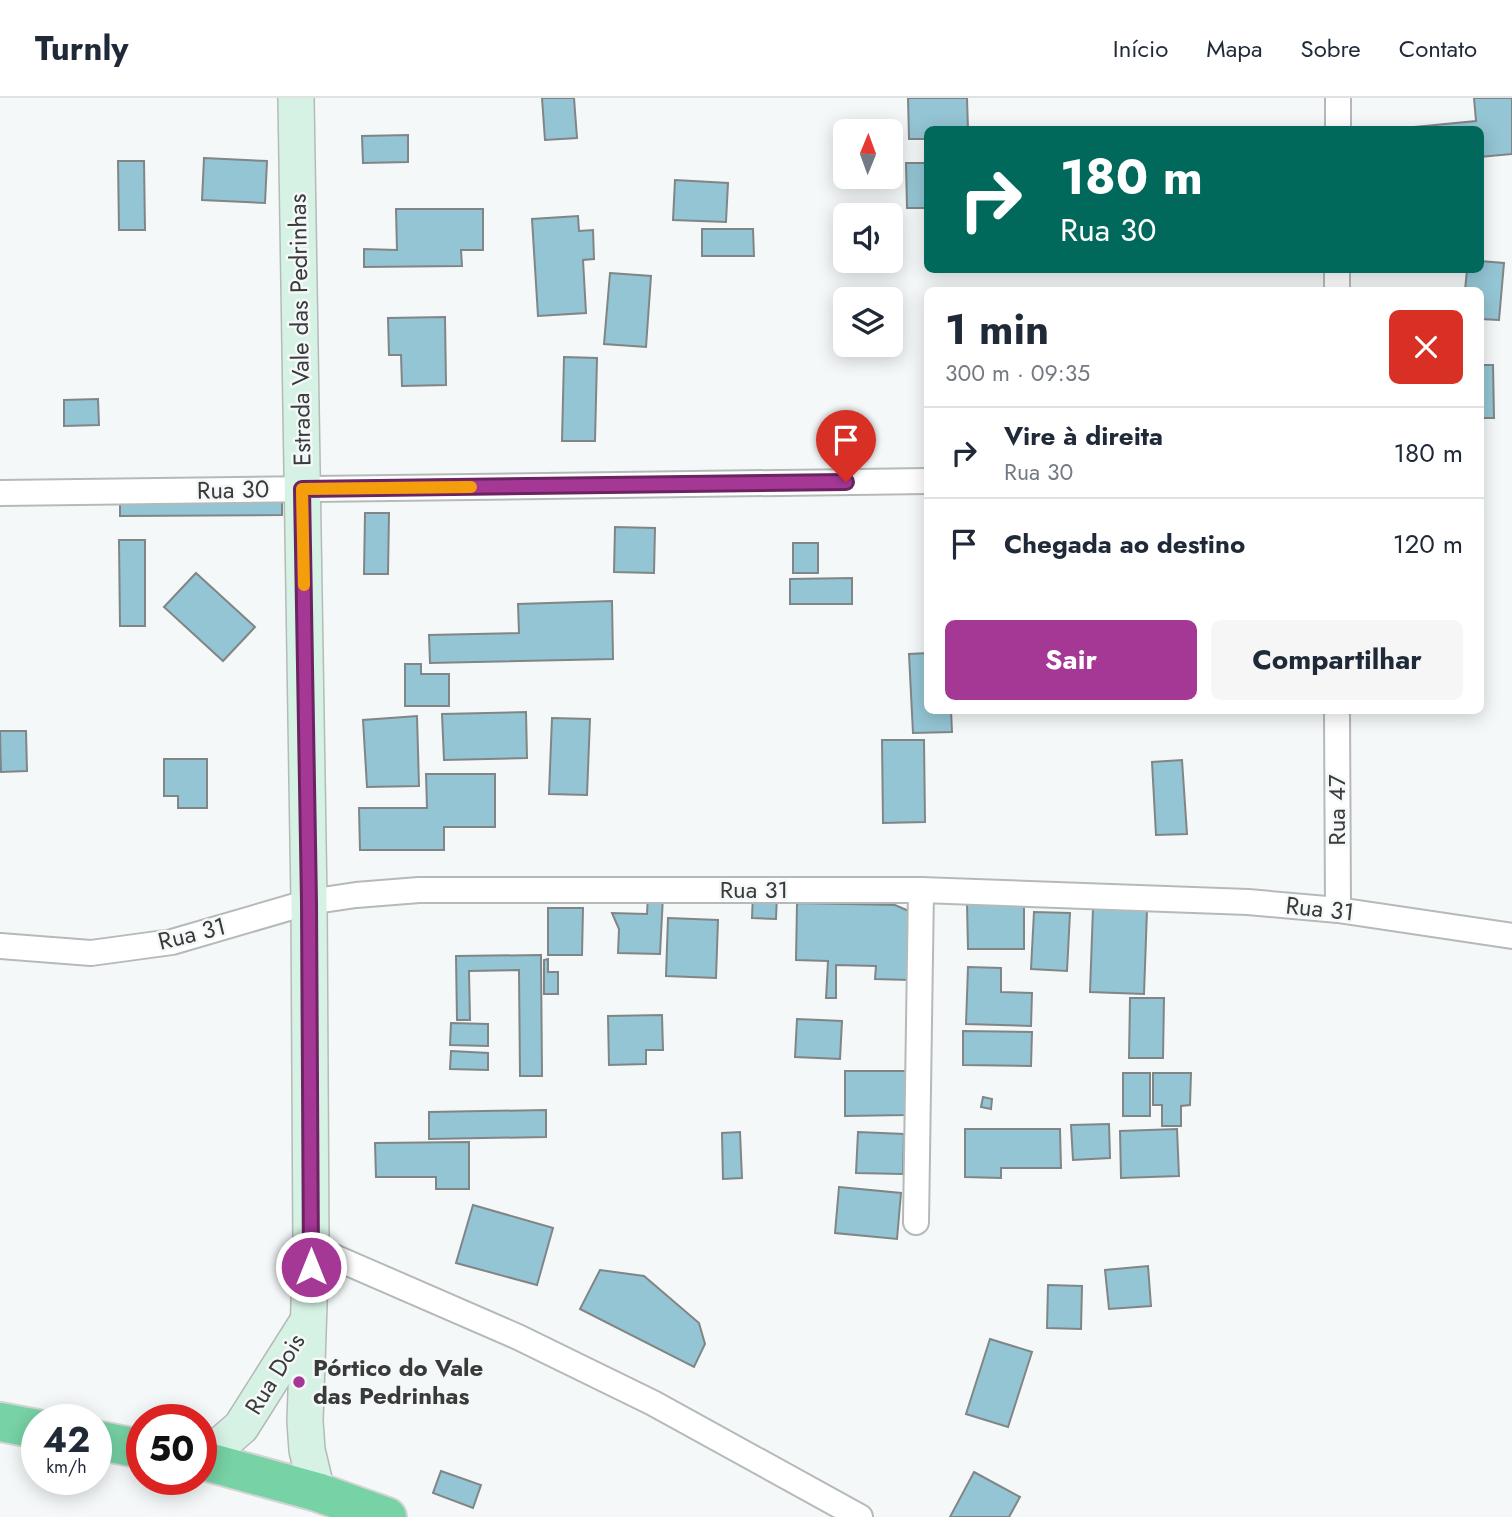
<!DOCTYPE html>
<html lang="pt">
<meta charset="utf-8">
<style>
:root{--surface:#fff;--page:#f6f6f7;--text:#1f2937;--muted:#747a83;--line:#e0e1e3;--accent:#a53795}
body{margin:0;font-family:Jost,sans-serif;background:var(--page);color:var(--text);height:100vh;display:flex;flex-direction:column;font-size:26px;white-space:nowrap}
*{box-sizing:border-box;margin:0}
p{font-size:23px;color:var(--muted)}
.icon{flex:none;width:38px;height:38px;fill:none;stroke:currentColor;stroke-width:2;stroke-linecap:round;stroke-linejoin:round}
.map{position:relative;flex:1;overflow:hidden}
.panel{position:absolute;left:924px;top:189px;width:560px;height:427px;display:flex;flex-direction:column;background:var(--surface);border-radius:10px;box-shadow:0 4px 18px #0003}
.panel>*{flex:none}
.guide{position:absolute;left:924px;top:28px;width:560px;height:147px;border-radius:10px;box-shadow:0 4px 18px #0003;background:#00695c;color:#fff;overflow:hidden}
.needle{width:46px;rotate:1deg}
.controls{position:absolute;left:833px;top:21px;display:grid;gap:14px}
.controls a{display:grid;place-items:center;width:70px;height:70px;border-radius:10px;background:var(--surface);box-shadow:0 4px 18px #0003;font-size:35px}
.speed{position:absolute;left:21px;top:1306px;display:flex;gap:14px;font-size:35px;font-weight:700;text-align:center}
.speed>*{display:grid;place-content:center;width:91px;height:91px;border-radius:50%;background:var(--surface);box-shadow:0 4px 18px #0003;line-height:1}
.speed small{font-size:18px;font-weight:400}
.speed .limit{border:10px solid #d22;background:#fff;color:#111}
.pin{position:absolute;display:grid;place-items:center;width:60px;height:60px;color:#fff;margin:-72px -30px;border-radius:50% 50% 50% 0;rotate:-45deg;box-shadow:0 0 7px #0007}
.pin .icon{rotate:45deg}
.me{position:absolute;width:77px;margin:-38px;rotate:0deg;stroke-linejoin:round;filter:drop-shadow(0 0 5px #0008)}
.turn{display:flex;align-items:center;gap:24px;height:147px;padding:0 21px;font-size:32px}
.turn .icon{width:91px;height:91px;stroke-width:2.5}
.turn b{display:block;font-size:49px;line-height:60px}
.round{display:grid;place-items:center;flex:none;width:74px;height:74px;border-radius:10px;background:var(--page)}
.head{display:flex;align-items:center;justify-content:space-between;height:119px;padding:0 21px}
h1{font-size:42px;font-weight:700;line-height:52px}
.cta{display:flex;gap:14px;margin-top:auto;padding:14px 21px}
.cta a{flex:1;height:80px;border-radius:10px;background:var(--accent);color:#fff;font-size:28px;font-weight:700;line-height:80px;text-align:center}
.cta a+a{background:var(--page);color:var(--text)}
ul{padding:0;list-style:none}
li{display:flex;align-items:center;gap:21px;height:91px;padding:0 21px;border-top:2px solid var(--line)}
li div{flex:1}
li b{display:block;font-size:26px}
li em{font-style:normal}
header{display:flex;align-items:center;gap:42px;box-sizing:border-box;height:98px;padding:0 35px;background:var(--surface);border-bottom:2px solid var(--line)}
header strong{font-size:33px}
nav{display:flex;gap:38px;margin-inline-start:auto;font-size:24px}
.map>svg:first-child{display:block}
.building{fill:#94c5d4;stroke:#828586;stroke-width:2}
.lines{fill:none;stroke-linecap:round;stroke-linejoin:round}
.street-casing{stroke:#b5bab9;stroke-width:28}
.secondary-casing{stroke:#b5bab9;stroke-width:38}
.highway-casing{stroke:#d3d4d4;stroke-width:42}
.street{stroke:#fff;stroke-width:24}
.secondary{stroke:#d6f2e4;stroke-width:35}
.highway{stroke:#77d2a5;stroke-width:38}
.route-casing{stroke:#6b2461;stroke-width:18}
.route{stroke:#a53795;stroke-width:12}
.slow{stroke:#f59e0b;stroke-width:12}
.poi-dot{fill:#a53795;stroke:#f4f8f8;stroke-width:2.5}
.labels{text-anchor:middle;stroke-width:5;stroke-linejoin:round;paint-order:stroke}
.street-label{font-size:24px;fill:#393b3a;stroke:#f4f8f8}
.poi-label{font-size:24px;font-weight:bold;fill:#393b3a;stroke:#f4f8f8;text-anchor:start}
</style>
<header>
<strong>Turnly</strong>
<nav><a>Início</a><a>Mapa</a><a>Sobre</a><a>Contato</a></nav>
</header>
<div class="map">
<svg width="1512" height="1419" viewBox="0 0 1512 1419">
<rect width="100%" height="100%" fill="#f4f8f8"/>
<g class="building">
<polygon points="542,0 574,0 577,40 545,42"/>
<polygon points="908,0 967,0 968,32 928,32 928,41 909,41"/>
<polygon points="1474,0 1512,0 1512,56 1480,59 1480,32 1383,32 1476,23"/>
<polygon points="408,37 408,64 363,65 362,38"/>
<polygon points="204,60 267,63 265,105 202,102"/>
<polygon points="118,63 144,63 145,132 119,132"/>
<polygon points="906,65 928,65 928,110 907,110"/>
<polygon points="675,82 728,85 726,124 673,122"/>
<polygon points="396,111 483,111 483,152 461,152 462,168 364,169 364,151 397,152"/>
<polygon points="578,118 579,133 593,132 594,161 583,162 586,215 538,218 532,121"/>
<polygon points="702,131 753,131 754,158 702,158"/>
<polygon points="1480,163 1504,165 1499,222 1480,221 1480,192 1465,192 1467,172 1480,172"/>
<polygon points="610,175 651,178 646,249 604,246"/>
<polygon points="445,219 446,287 402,288 401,257 389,257 388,220"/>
<polygon points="564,259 597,260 595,343 562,343"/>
<polygon points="1480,267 1493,267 1494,320 1480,320"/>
<polygon points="98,301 99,327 64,328 64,302"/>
<polygon points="282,398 282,417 120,418 120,399"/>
<polygon points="365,415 389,415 388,476 364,476"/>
<polygon points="615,429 655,430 654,475 614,474"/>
<polygon points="119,442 145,442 145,528 120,528"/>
<rect x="793" y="445" width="25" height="30"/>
<polygon points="196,475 255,529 223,563 164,509"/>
<polygon points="852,480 852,506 790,506 790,481"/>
<polygon points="612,503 613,561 430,565 429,537 519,535 518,506"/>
<polygon points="928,555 928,612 951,612 952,634 913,635 909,556"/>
<polygon points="405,566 421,566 421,576 449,576 449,608 405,608"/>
<polygon points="526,614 527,660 444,662 442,616"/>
<polygon points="417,618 419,688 367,689 363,622"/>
<polygon points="552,620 590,621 587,697 549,696"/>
<polygon points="0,633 26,633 27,673 1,674"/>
<polygon points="882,642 924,642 925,724 883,725"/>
<polygon points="164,661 207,661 207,710 178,710 178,698 164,698"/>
<polygon points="1182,662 1187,736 1156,737 1152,664"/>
<polygon points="426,676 495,676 495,729 444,729 444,752 360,752 359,710 427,710"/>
<polygon points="753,796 777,797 776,821 752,820"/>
<polygon points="648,797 663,798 660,856 618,855 619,831 612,815 647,816"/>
<polygon points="797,805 895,807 911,814 909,882 875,881 876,868 836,867 836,900 826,900 828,863 796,862"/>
<polygon points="1024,805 1024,851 968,851 967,806"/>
<polygon points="548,810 583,810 582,857 548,857"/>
<polygon points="1093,810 1147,812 1144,896 1090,894"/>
<polygon points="1034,814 1070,815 1067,873 1031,871"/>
<polygon points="668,820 718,822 716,880 666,878"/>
<polygon points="541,857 542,978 520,978 519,872 469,873 470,922 457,922 456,858"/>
<polygon points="548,861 548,874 558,874 558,896 544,896 544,862"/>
<polygon points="968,869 1001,870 1001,894 1032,895 1031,928 966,926"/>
<polygon points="1130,900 1164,900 1163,960 1129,960"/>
<polygon points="662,917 663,952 646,952 646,966 609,967 608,918"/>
<polygon points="797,921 842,923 840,961 795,959"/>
<polygon points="451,925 488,926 488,948 450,947"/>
<polygon points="963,933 1032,934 1031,968 963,967"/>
<polygon points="451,953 488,955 488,972 450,971"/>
<polygon points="845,973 907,973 907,1017 845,1018"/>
<rect x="1123" y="975" width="27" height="43"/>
<polygon points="1153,975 1191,975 1190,1007 1181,1008 1181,1028 1162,1028 1162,1007 1153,1007"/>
<polygon points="983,999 992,1001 991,1011 981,1009"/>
<polygon points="546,1012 546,1039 429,1041 429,1014"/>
<polygon points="1109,1026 1110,1060 1073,1062 1071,1027"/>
<polygon points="965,1031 1060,1031 1061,1070 1001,1070 1001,1080 965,1079"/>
<polygon points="1177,1031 1179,1078 1121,1080 1120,1033"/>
<polygon points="740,1034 742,1080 723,1081 722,1035"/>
<polygon points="858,1034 904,1036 903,1076 856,1075"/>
<polygon points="469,1044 469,1091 436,1091 436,1079 376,1079 375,1045"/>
<polygon points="839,1089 901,1095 897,1141 835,1135"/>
<polygon points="473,1107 553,1130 537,1187 456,1165"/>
<polygon points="1148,1168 1151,1208 1109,1211 1105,1172"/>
<polygon points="600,1172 644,1178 699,1225 705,1246 694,1269 580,1211"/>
<polygon points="1048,1187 1082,1188 1081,1231 1047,1230"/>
<polygon points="990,1241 1032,1254 1008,1329 966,1316"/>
<polygon points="441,1373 481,1387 473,1410 433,1395"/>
<polygon points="974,1374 1020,1399 1009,1419 950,1419"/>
</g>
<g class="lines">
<defs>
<g id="street">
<polyline points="1338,32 1338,0"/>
<polyline points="1337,192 1337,172"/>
<polyline points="0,395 928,383"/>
<polyline points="1337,612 1338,812"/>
<polyline points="0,848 91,855 172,844 309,804 356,797 419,792 921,792 1248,804 1338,812 1512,838"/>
<polyline points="916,1124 921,792"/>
<polyline points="311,1149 518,1239 653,1305 860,1419"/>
</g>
<g id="secondary">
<polyline points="296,0 309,804 311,1149 305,1323 307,1352 317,1394"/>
<polyline points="203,1362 241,1329 308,1223"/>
</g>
<g id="highway">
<polyline points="0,1324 37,1331"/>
<polyline points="96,1342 142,1351"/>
<polyline points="201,1362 317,1394 387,1419"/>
</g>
</defs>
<use href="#street" class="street-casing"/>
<use href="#secondary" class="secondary-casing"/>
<use href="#highway" class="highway-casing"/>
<use href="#street" class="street"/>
<use href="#secondary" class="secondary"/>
<use href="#highway" class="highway"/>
</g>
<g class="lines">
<defs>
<polyline id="route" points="311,1169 309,804 302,391 846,384"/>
</defs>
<use href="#route" class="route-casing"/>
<use href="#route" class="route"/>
<polyline class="slow" points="304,487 302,391 471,389"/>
</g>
<circle class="poi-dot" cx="299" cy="1284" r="7"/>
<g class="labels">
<g class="street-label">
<text transform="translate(300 232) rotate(-91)" y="8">Estrada Vale das Pedrinhas</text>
<text transform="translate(233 392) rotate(-1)" y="8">Rua 30</text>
<text transform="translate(1337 712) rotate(-90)" y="8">Rua 47</text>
<text x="754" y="800">Rua 31</text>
<text transform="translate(1320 811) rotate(6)" y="8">Rua 31</text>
<text transform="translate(192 836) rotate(-14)" y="8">Rua 31</text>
<text transform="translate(275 1276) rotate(-58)" y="8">Rua Dois</text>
</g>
<g class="poi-label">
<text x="313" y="1278">Pórtico do Vale<tspan x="313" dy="28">das Pedrinhas</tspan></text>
</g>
</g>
</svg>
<div class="controls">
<a><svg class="needle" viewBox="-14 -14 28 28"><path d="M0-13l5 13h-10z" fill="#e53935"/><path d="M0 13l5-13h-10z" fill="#747a83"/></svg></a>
<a><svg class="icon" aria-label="sound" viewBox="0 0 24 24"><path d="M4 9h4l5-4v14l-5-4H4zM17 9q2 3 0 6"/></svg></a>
<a><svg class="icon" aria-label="layers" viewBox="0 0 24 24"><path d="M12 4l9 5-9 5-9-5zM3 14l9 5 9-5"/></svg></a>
</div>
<div class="speed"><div>42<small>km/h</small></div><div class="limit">50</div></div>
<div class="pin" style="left:846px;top:384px;background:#d93025"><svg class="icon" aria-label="arrive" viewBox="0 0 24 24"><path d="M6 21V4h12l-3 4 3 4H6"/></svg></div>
<svg class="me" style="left:311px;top:1169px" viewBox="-20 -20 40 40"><circle r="17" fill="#a53795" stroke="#fff" stroke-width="3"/><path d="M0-11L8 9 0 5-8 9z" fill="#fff"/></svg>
<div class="guide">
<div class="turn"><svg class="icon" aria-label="right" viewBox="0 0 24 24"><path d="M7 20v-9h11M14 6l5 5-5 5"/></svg><div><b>180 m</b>Rua 30</div></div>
</div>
<section class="panel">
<div class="head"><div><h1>1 min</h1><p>300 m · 09:35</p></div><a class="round" style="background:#d93025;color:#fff"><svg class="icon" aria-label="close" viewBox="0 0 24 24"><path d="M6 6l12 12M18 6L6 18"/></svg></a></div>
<ul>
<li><svg class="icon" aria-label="right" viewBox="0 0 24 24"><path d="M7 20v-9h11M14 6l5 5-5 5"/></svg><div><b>Vire à direita</b><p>Rua 30</p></div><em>180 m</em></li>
<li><svg class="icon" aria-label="arrive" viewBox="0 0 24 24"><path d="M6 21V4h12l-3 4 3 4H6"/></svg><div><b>Chegada ao destino</b></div><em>120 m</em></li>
</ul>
<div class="cta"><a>Sair</a><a>Compartilhar</a></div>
</section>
</div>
